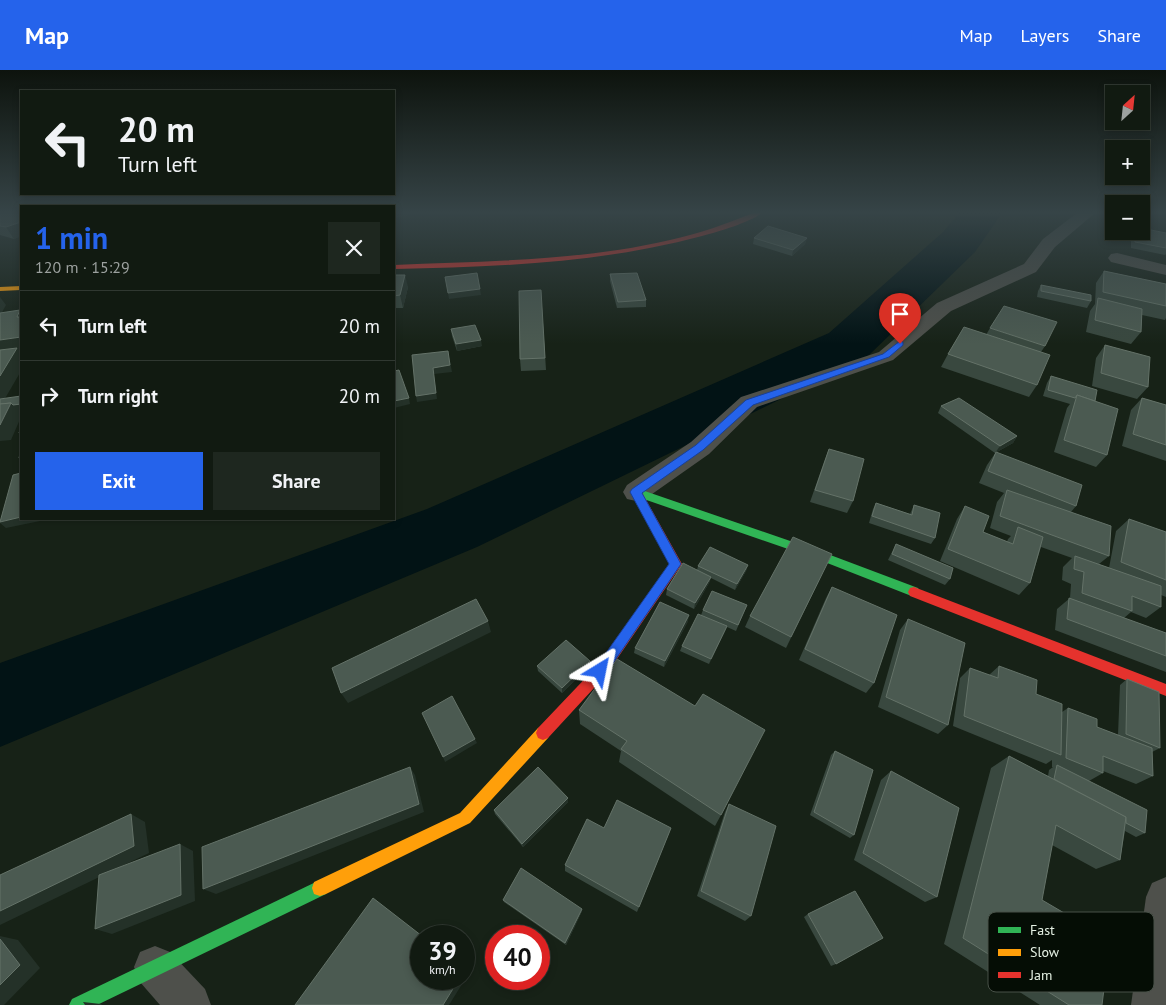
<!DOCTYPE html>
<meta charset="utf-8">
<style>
:root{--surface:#111a11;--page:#1e271f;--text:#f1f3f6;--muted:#9ca19f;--line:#303831;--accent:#2563eb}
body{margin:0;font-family:"PT Sans",sans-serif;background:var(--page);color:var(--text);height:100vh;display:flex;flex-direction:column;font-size:19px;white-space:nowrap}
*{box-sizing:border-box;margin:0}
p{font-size:16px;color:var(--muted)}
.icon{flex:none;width:28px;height:28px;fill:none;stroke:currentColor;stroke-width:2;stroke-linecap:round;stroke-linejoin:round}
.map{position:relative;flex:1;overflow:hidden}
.drawer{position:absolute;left:20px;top:135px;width:375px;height:315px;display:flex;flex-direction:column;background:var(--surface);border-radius:0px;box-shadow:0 2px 8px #0003,0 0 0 1px var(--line)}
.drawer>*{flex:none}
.hud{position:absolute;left:20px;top:20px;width:375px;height:105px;border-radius:0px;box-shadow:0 2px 8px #0003,0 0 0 1px var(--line);background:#111a11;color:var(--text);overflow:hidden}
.needle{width:32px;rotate:27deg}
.tools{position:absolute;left:1105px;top:15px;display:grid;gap:10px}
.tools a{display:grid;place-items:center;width:45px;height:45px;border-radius:0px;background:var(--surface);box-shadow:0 2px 8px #0003,0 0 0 1px var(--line);font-size:25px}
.speed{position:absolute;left:410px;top:855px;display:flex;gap:10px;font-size:25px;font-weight:700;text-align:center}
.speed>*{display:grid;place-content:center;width:65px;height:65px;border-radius:50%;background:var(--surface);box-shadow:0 2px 8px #0003,0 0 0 1px var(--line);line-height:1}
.speed small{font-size:12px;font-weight:400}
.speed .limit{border:8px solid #d22;background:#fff;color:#111}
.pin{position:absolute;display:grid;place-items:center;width:42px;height:42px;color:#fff;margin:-51px -21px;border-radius:50% 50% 50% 0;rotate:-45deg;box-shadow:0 0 5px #0007}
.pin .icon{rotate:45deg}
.me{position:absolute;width:55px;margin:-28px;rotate:35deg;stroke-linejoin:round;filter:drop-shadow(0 0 4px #0008)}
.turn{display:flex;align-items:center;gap:18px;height:105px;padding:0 15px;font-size:22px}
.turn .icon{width:65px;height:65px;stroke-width:2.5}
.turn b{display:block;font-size:35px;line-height:42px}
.round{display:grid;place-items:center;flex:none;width:52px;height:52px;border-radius:0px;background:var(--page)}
.overview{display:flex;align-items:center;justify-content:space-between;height:85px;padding:0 15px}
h1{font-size:30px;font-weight:800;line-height:38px;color:var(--accent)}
.action{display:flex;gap:10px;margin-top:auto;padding:10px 15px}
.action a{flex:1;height:58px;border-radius:0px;background:var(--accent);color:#fff;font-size:20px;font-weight:800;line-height:58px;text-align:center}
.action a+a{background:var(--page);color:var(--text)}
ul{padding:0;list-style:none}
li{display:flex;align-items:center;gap:15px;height:70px;padding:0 15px;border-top:1px solid var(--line)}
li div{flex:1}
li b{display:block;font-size:19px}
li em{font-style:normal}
header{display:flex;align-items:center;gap:30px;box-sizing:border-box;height:70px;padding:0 25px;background:var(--accent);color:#fff}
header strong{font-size:24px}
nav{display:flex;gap:28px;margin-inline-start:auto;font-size:18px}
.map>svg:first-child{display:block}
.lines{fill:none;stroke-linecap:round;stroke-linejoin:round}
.river{fill:#021315;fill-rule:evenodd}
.street{fill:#4e504b;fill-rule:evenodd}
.fast{fill:#30b455;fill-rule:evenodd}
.slow{fill:#ff9f0a;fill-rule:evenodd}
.jam{fill:#e5322d;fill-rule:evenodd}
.wall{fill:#39483f}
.shaded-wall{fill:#243128}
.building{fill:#4b5a51;stroke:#647268}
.route{fill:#2563eb;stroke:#184099}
.key{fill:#050d05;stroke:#485148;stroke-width:1}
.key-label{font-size:14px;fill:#e5f1e4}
</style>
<header>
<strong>Map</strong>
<nav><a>Map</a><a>Layers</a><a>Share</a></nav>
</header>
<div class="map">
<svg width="1166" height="935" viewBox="0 0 1166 935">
<rect width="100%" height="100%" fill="#172217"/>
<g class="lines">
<polygon class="river" points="959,143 1002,143 975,182 867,287 477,477 0,677 0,593 427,439 829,263 943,162"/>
<g class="street">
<polygon points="1077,143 1095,143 1055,177 1036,202 951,241 893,290 757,337 709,384 645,429 636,431 627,429 623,422 627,415 691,372 741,327 879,282 937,233 1024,194 1043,169"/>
<polygon points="1117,183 1166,195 1166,205 1111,192 1108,188 1111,184"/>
<polygon points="1166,807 1166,935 1131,935 1146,827 1152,813"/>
<polygon points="155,876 170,882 205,919 211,935 160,935 140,912 134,897 140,882"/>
</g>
<g class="fast">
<polygon points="636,418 825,483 918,518 920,522 918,526 914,527 817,489 632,425 631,422"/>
<polygon points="320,810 326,812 328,818 326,824 97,935 69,935 72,929"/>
</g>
<g class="slow">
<polygon points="21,216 21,220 0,221 0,217"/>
<polygon points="543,656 548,658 550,663 548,668 470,753 326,824 320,826 314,824 312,818 314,812 460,743 538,658"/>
</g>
<g class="jam">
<path d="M753,143h9c-14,10 -42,18 -60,23 -100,27 -205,31 -308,33v-4c92,-4 186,-4 276,-25 28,-6 56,-16 83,-27z"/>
<polygon points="636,418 640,419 682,494 606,605 548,668 543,670 538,668 536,663 538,658 596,597 670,494 631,422"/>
<polygon points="914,517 1166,614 1166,626 910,526 908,522 910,518"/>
</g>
</g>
<g class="wall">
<polygon points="21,143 21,166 14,169 0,165 0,145"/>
<polygon points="1132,161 1166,163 1166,184 1165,185 1131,178 1131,163"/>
<polygon points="754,168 807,168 805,174 792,186 753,174"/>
<polygon points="1104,201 1166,214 1166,248 1165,250 1142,245 1141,262 1131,274 1086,262 1090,241 1095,234 1096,213"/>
<polygon points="610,204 646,230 646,237 617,238 610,211"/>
<polygon points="394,205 408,217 403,238 394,238"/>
<polygon points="1041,215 1091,231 1087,238 1037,227 1038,221"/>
<polygon points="541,220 546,300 521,301 520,289"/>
<polygon points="990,258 1045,276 1041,282 1037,315 1029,327 941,297 948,284 986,265"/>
<polygon points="451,259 482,276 457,281 452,266"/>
<polygon points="1105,275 1148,317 1137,329 1092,316 1096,288"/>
<polygon points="1051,306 1095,331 1107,385 1096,397 1054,382 1067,338 1070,334 1043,326 1047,313"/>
<polygon points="1142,328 1166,335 1166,391 1122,376 1131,340"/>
<polygon points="941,336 1017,366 1013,373 995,383 938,343"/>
<polygon points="829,379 853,431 847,443 810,432 824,392"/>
<polygon points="996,382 1076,436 1071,442 1109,486 1099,494 1109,498 1116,461 1129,449 1166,462 1166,527 1161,525 1161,537 1146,548 1131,542 1124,548 1166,563 1166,602 1055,560 1057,539 1070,528 1071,514 1062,510 1063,497 1072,488 1041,477 1030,513 1019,525 940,491 957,449 965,436 983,462 1007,472 1008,469 1011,466 990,458 997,432 1004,423 979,413 987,395"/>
<polygon points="876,433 910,444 914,435 935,468 931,474 869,453 873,439"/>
<polygon points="896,474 950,509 945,515 888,490"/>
<polygon points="832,484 786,578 745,557 750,546"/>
<polygon points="748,495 746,501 735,520 711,508 709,513 694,539 666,525 667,519 697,500 698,496"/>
<polygon points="832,517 874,613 866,623 799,590 826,528"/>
<polygon points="747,535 736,561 727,557 709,594 680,581 682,576 701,545 703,540"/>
<polygon points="908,549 948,655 938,664 878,637 900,560"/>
<polygon points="688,551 664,597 634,583 635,578"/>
<polygon points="617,589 721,745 715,756 619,692 621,681 580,654 579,640"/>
<polygon points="537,596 590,596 562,623 538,601"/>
<polygon points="999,596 1036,624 1062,642 1068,638 1097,657 1118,665 1120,615 1127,609 1160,678 1152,682 1153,706 1136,714 1103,701 1103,703 1089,711 1145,763 1136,767 1125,761 1120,790 1096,799 1052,775 1042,830 1102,935 1040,935 944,874 991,698 1009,686 1048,706 1049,700 1053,697 1052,697 1052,690 1046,694 953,656 960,608 970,598 989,605"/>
<polygon points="835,681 854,765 850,768 810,745 831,685"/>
<polygon points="891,701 937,827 925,832 854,790 881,710"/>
<polygon points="568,728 568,732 523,777 495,744 494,740"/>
<polygon points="729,734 751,846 745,851 697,826 725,742"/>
<polygon points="604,758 671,758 637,842 565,801 565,795"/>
<polygon points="503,830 582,839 582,841 566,875 504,832"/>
<polygon points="808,844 836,894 831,896 804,847"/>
</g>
<g class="shaded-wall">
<polygon points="394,143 419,143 394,148"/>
<polygon points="21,152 21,166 14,169 6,157"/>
<polygon points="807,168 805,174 792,186 793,180"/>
<polygon points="405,205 408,217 403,238 400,225"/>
<polygon points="480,219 481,225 449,229 448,223"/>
<polygon points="0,227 6,235 0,246"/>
<polygon points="20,240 21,241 21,253 17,247"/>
<polygon points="21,267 21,281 19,281 21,284 21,301 0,337 0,270"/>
<polygon points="481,270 482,276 457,281 456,274"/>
<polygon points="448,281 452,302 434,304 437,329 417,332 416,326 433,298"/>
<polygon points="409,328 410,334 394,338 394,331"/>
<polygon points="11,333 21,334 21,341 19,342 21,344 21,347 11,370 0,371 0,355"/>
<polygon points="1017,366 1013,373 995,383 1000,376"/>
<polygon points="21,447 21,449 41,449 40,451 6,458 0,453 0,452"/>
<polygon points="748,495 746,501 735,520 737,514"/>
<polygon points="711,507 709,513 694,539 695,533"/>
<polygon points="689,545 688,551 664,597 665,591"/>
<polygon points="488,551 491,562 348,633 341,623"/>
<polygon points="727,556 725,562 709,594 711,589"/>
<polygon points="590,591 590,596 562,623 562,618"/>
<polygon points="475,669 477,673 445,692 443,687"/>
<polygon points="410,697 415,705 424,742 216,824 203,819"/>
<polygon points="568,728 568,732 523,777 522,774"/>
<polygon points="131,744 145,752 149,783 0,855 0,841"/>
<polygon points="180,774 193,781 195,831 112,864 95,859"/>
<polygon points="582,839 582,841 566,875 565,873"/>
<polygon points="0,866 18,870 40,898 4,935 0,935"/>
<polygon points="464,899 469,903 449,935 443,935 459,909 464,909"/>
<polygon points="83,932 101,934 102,935 85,935"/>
</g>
<g class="building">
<polygon points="2,143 21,143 21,152 6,157 0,156 0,145"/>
<polygon points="768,156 807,168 793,180 754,168"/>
<polygon points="1141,158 1166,163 1166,178 1135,172 1135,161 1141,161"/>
<polygon points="1104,201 1166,214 1166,236 1103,222"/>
<polygon points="477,203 480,219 448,223 445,207"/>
<polygon points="637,203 646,230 618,232 610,204"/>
<polygon points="394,205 405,205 400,225 394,226"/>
<polygon points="1041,215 1091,225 1091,231 1041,221"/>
<polygon points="541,220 545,288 520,289 519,221"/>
<polygon points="1098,228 1142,239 1141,262 1095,250"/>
<polygon points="1004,236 1057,252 1045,276 990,258"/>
<polygon points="20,240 17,247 21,247 21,267 0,270 0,243"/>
<polygon points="475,255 481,270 456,274 451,259"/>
<polygon points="964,257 1050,285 1037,315 948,284"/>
<polygon points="1105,275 1150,287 1148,317 1101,303"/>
<polygon points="17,278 0,306 0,280"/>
<polygon points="448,281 450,295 433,298 436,323 416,326 412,285"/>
<polygon points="399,300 409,328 394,331 394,301"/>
<polygon points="1051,306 1097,320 1095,331 1077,325 1075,328 1048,320"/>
<polygon points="1077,325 1118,339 1107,385 1064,370"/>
<polygon points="21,326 21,334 13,335 11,333 0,334 0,329"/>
<polygon points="959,328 1017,366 1000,376 941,336"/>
<polygon points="1142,328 1166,335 1166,375 1133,364"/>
<polygon points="11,333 0,355 0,334"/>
<polygon points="21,357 21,363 19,363"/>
<polygon points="829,379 864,389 853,431 815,420"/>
<polygon points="21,380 21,388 19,388"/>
<polygon points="996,382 1082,415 1076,436 988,401"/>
<polygon points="21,403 21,447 0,452 13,405"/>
<polygon points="1007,420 1111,456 1109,486 1000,446"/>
<polygon points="876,433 912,445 914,435 940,443 935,468 872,446"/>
<polygon points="965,436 989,446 983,462 1013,474 1018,457 1043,467 1030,513 948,479"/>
<polygon points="1129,449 1166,462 1166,510 1121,492"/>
<polygon points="793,467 832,484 791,567 750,546"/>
<polygon points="896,474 953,498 950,509 892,484"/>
<polygon points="710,477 748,495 737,514 698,496"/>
<polygon points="1075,486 1161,516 1161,537 1132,526 1132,541 1082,523 1084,502 1074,499"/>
<polygon points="683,493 711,507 695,533 667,519"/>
<polygon points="832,517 897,545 874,613 805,579"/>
<polygon points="712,521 747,535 738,555 703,540"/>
<polygon points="1069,528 1166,563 1166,586 1067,549"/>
<polygon points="476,529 488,551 341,623 332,598"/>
<polygon points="660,532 689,545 665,591 635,578"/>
<polygon points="698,544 727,556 711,589 682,576"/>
<polygon points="908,549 965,573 948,655 886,627"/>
<polygon points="566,570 590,591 562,618 537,596"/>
<polygon points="617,589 695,636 703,624 765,660 721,745 621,679 627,671 579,640"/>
<polygon points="999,596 1037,610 1036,624 1062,634 1061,685 964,646 970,598 998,608"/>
<polygon points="1127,609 1159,622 1160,678 1126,664"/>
<polygon points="452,626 475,669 443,687 422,643"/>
<polygon points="1068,638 1097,649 1097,657 1152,678 1153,706 1103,686 1103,703 1066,688"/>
<polygon points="835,681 873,700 854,765 814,742"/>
<polygon points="1009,686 1126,747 1120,790 1056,755 1042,830 1110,870 1102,935 1069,935 963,868"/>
<polygon points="1057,695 1147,740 1145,763 1126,753 1126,747 1054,709"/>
<polygon points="410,697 419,734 203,819 202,777"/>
<polygon points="538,697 568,728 522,774 494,740"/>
<polygon points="891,701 959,738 937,827 863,783"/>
<polygon points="617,730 671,758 639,837 565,795 587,749 604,758"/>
<polygon points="729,734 776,756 751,846 701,821"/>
<polygon points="131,744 134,776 0,841 0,805"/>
<polygon points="180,774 181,825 95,859 99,805"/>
<polygon points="521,798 582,839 565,873 503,830"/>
<polygon points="855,821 883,868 836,894 808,844"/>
<polygon points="373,828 422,866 421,909 459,909 443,935 295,935"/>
<polygon points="0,869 20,895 0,915"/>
</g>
<linearGradient id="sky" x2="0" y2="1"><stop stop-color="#0d130d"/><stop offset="0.52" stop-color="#364447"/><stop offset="1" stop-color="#364447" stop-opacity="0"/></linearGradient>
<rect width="1166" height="274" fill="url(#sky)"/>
<polygon class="route" points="900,271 903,272 903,275 889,287 753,335 703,380 642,423 681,494 605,605 600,607 596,605 594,601 596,597 669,494 630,422 632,419 696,375 746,330 883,284"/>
<rect x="988" y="842" width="166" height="80" rx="8" class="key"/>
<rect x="998" y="857" width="23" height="6" fill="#30b455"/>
<rect x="998" y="879" width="23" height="7" fill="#ff9f0a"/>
<rect x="998" y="902" width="23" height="6" fill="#e5322d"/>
<g class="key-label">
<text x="1030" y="865">Fast</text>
<text x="1030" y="887">Slow</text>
<text x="1030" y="910">Jam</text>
</g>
</svg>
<div class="tools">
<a><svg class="needle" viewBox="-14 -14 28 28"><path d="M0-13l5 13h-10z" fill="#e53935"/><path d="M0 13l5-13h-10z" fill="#9ca19f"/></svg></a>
<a>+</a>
<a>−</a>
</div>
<div class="speed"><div>39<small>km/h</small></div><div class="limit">40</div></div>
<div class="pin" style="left:900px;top:274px;background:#d93025"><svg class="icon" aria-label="arrive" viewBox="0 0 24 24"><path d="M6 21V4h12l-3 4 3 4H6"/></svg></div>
<svg class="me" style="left:600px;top:601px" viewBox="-20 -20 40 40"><path d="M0-17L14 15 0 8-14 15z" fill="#2563eb" stroke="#fff" stroke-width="4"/></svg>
<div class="hud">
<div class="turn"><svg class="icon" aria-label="left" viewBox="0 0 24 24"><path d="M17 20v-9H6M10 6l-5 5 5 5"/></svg><div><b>20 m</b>Turn left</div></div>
</div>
<section class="drawer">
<div class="overview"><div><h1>1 min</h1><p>120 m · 15:29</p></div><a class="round"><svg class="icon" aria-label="close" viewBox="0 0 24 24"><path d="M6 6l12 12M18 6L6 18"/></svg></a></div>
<ul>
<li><svg class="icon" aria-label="left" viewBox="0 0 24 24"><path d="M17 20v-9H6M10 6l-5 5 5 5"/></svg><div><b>Turn left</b></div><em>20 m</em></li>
<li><svg class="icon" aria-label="right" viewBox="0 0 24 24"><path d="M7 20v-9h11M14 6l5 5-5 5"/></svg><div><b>Turn right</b></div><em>20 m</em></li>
</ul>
<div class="action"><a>Exit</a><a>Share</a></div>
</section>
</div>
